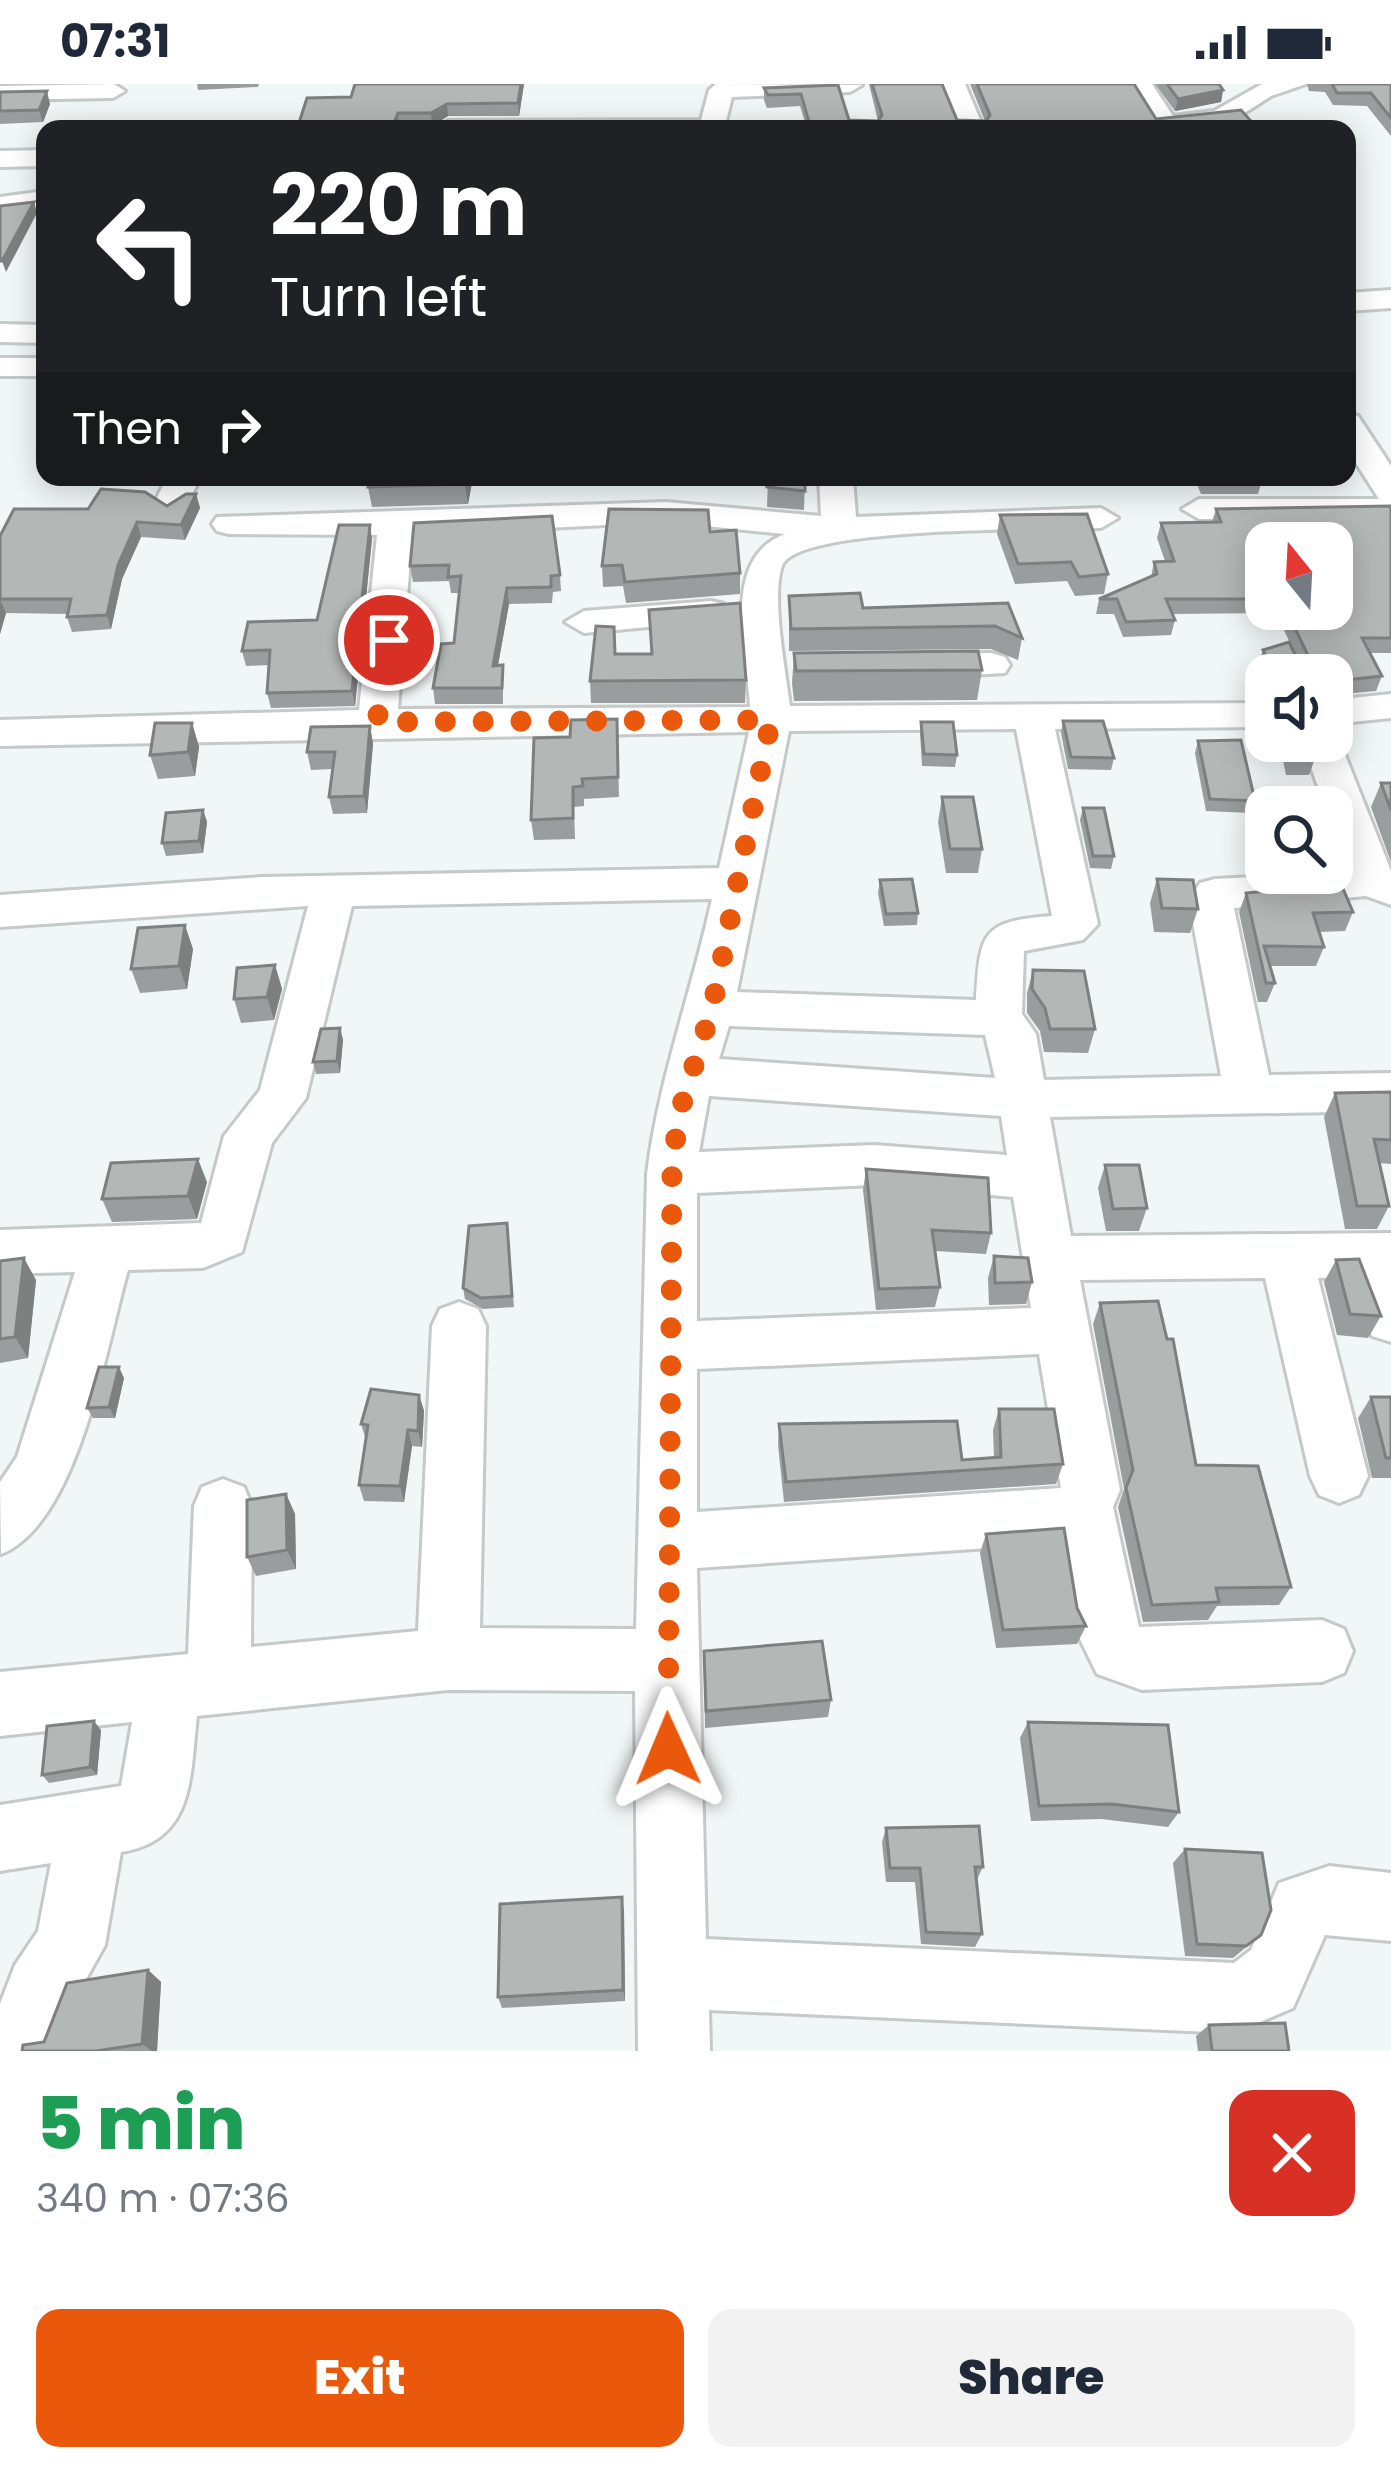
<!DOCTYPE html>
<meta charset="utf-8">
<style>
:root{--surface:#fff;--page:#f2f2f3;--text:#1f2937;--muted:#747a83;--accent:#ea580c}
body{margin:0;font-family:Poppins,sans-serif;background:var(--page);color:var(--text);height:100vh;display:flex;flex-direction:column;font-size:45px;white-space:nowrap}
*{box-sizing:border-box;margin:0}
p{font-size:39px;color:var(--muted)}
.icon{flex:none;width:66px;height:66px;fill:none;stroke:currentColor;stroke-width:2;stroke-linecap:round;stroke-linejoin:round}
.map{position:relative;height:1967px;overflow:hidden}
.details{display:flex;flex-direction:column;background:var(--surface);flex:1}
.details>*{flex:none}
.top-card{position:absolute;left:36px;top:36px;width:1320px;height:366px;border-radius:24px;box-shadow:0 6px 30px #0003;background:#202124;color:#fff;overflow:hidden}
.needle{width:78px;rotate:342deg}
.buttons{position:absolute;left:1245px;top:438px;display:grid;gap:24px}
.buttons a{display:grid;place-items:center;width:108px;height:108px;border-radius:24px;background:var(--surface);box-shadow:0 6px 30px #0003;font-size:60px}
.pin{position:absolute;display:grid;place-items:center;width:102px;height:102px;color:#fff;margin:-51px;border:6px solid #fff;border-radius:50%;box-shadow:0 3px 12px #0007}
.me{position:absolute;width:132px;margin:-66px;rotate:359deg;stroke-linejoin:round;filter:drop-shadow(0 0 9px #0008)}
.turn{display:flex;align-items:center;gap:42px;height:252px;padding:0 36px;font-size:54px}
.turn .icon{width:156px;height:156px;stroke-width:2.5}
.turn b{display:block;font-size:84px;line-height:102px}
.then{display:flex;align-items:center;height:114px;padding:0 36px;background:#0003;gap:24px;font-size:45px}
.round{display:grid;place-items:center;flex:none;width:126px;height:126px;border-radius:24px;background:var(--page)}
.summary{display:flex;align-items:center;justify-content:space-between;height:204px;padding:0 36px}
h1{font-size:72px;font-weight:800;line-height:90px;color:#1e9e55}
.cta{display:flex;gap:24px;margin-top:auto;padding:24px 36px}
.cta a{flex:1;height:138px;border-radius:24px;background:var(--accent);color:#fff;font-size:48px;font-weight:800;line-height:138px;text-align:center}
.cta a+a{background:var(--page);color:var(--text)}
.status{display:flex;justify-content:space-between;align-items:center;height:84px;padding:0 60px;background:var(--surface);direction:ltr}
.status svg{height:33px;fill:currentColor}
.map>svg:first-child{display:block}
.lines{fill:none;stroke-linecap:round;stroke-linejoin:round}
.minor-casing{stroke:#c5c9ca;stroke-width:6}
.minor{fill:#fff;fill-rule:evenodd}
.wall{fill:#9a9d9d;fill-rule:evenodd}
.shaded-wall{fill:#7d807f}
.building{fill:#b3b7b6;stroke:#7d807f;stroke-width:3}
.route{stroke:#ea580c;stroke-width:21;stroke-dasharray:0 37.8}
</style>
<div class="status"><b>07:31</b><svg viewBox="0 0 49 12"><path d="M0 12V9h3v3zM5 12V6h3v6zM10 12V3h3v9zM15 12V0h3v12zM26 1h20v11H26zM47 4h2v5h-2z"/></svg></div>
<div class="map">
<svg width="1391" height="1967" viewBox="0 0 1391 1967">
<rect width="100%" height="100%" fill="#f1f6f7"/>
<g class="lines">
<defs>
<g id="minor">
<polygon points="716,0 862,1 850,8 732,13 724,45 435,45 448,37 701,36 709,6"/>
<polygon points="941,0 965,0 984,45 958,45"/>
<polygon points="1128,0 1152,0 1173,32 1214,27 1262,0 1306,0 1271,12 1229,39 1157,45"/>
<polygon points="0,2 114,0 125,7 113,14 0,16"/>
<polygon points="45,66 45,82 0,83 0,67"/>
<polygon points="45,107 45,123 0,129 0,113"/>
<polygon points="1391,206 1391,224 1347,227 1347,209"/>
<polygon points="0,240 45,241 45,259 0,258"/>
<rect x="0" y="274" width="45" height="18"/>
<polygon points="1347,329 1358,332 1391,382 1391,435 1199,435 1182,425 1199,415 1379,415 1347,365"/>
<polygon points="167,393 201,393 182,429 170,432 153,422"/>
<path d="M819,393h34l3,40 245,-9 17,10 -17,10c-47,2 -304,-3 -319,38 -11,32 4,106 8,140l476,-3v24l-211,2 43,195 -15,16 -59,11 -2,63 14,20 8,46 177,-4 -32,-175 11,-18 15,-4 117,-6v-5l14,-1 -14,-40v-20h-7l-23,-66h30v-10l4,1 55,139v34l-25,-9 -132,12 35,167 122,-2v38l-341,6 21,119 320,-3v109l-19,-6 -22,-59 -32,1 50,198 -9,19 -20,8 -20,-8 -9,-19 -45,-198 -185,2 40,210 -7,17 26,120 183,-7 22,9 9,22 -9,22 -22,9 -180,8 -45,-16 -24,-49 -13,-82 -363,25 9,371 528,24 17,-13 28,-67 50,-17 62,7v68l-66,-6 -32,73 -59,25 -525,-23 1,41h-72l-3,-360 -187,-1 -251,26c-7,60 -2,125 -76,136l-16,93 -35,63 -14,43h-56v-47l15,-39 23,-34 13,-68 -51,8v-66l121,-19 11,-64 -132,14v-64l188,-18 6,-148 8,-19 21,-8 21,8 8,19 -1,141 167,-16 14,-305 8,-17 19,-7 19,7 8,17 -6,302 156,1 11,-455c11,-93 45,-183 65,-275l-360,7 -46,192 -34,45 -30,109 -39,16 -75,2c-22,76 -49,253 -127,284l-1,-72 17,-25 58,-185 -75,2v-44l201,-7 23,-87 36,-46 48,-184 -308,21v-32l263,-18 456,-9 30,-136 -749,14v-26l359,-10 18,-175 -148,-1 -12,-3 -5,-7 5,-7 449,-15 155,14zM666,438l119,12c-65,24 -38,117 -35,173l-352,2 14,-174zM1016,645l36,187c-71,5 -72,17 -76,84l-239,-8 52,-261zM729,942l256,9 10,43 -276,-19zM709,1012l292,20 6,39 -133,-10 -175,7zM874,1101l139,12 18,111 -334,13v-128zM1039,1270l22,134 -364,24v-143z"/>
<polygon points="711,517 724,520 729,528 724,536 584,549 565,538 584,527"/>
<polygon points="991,569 1005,573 1010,581 1005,589 916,594 897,582 916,570"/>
<polygon points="1391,610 1391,634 1332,640 1332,616"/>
</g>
</defs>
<use href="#minor" class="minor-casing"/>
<use href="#minor" class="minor"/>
</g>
<g class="wall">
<polygon points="197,0 259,0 258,3 198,6"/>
<polygon points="524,0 519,32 448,32 432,42 399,42 351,13"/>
<polygon points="869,0 942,0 957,36 985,37 970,0 1134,0 1156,35 1258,45 807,45 800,22 767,24 764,16 764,4 838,1 849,36 878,37"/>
<polygon points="1155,0 1219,0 1223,6 1221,18 1175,27"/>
<polygon points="1307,0 1391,0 1391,52 1367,22 1333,21 1325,8 1309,7"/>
<polygon points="0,8 50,20 43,38 0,40"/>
<polygon points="407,393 473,393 468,420 372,423 368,403 407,395"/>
<polygon points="755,393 805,393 804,426 767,423 768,395 755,395"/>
<polygon points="1151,393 1183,393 1182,396 1152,395"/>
<polygon points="1194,393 1263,393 1258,410 1201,410"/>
<polygon points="196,410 200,424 185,456 141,453 122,495 111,545 72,548 67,533 68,530 6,529 0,550 0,452 88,425 167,422"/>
<path d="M1391,422v147h-21l12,23 -6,15 -44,4v-20h-27l-29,-62 -104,1 3,6 -4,15 -48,2 -9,-23h-18l3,-15 52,-22 3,-15 11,-1 -8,-23 4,-15 51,-1 4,-13zM1266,459l66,66h-66z"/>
<polygon points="1000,431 1108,490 1104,510 1075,512 1067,497 1015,500 997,450"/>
<polygon points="414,439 560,491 561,507 553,508 552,519 509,520 498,581 503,581 503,620 435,620 433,604 454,559 459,509 451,509 449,497 413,498 410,482"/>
<polygon points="710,448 740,489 740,510 626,519 623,502 603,503 602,482"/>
<polygon points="372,455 355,622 271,624 267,609 269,581 246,582 242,567 317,536"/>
<polygon points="789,512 863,524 1008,519 1022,554 1018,576 991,565 789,567"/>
<polygon points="649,526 746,596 745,619 591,619 590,597 616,570 651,570"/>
<polygon points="1263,566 1305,591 1266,591 1266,609 1256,587"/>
<polygon points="794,569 982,586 977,616 794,617 792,599"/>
<polygon points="617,635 619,713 584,715 584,722 574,723 575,755 534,756 531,736 570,653"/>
<polygon points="1063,637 1114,674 1111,686 1068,685 1061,649"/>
<polygon points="921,638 957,671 955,683 922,682 920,650"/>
<polygon points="192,639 199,663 195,692 158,695 150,671"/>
<polygon points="370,642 373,660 367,729 333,730 329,713 333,685 311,686 307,668"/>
<polygon points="1198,657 1255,717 1251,729 1206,727 1195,669"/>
<polygon points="1279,657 1312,657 1317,669 1309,691 1286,691"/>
<polygon points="1381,699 1391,699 1391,778 1371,723"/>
<polygon points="942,713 982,765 978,789 946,789 938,738"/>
<polygon points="1083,724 1114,772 1111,785 1090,784 1080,736"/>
<polygon points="203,726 207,738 203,769 166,772 162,759"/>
<polygon points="1157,795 1198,825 1190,849 1154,848 1150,819"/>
<polygon points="880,796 918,829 917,841 884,842 878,809"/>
<polygon points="1246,809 1353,828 1345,847 1319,848 1324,863 1316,882 1270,882 1275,899 1267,918 1258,918 1239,828"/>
<polygon points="193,865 187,905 140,909 131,885"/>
<polygon points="275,881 282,905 274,936 241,939 234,915"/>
<polygon points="1033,886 1095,945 1088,969 1044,968 1040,947 1027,929 1027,909"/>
<polygon points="340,944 343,956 340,989 316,990 313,978"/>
<polygon points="1391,1008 1391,1080 1379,1079 1389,1122 1377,1145 1345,1145 1324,1033 1335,1009"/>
<polygon points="1105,1081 1147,1124 1139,1147 1106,1147 1098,1104"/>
<polygon points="866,1085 991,1149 986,1170 935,1167 940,1203 935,1223 876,1226 863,1106"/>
<polygon points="207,1098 197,1135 112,1138 102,1115"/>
<polygon points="507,1139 514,1223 483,1225 465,1215 463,1204"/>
<polygon points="994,1172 1032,1198 1026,1220 989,1221 988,1194"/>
<polygon points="1336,1176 1381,1232 1368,1254 1337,1251 1324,1198"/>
<polygon points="0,1177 36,1196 28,1274 0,1279"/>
<polygon points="1100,1219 1196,1381 1291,1503 1279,1521 1217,1522 1208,1536 1143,1538 1118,1423 1124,1405 1093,1240"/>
<polygon points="124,1294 115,1334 93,1334 87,1324"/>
<polygon points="419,1311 424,1327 422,1363 412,1362 404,1418 364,1417 359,1401 366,1356 361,1340"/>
<polygon points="1371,1313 1391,1313 1391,1394 1372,1394 1358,1334"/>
<polygon points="999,1325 1063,1380 1056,1400 784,1418 778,1361 779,1340 962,1376 994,1374 993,1346"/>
<polygon points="286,1410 295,1430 296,1485 256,1492 247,1473"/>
<polygon points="986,1450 1086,1542 1077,1560 996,1564 980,1469"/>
<polygon points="704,1567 831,1616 828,1633 705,1644"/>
<polygon points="1028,1638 1179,1728 1168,1743 1101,1735 1031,1737 1020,1654"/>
<polygon points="101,1646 97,1691 49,1699 42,1691"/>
<polygon points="886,1744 983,1783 976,1797 982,1850 975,1863 921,1860 915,1798 886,1798 882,1758"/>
<polygon points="1185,1765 1261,1851 1233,1874 1185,1872 1173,1779"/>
<polygon points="624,1827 625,1917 502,1924 498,1913"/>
<polygon points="148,1886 161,1898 157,1967 22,1967 44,1958"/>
<polygon points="1209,1941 1289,1967 1198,1967 1196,1952"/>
</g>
<g class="shaded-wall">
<polygon points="521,0 524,0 519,32 518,19"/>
<polygon points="1223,6 1221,18 1175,27 1178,15"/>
<polygon points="47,7 50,20 43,38 39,26"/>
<polygon points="447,20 448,32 432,42 431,29"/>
<polygon points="398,29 399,42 398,45 392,45"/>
<polygon points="34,118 37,129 6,188 2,177"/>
<polygon points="467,393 473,393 468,420 465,400"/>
<polygon points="196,410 200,424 185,456 181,441"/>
<polygon points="137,438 141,453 122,495 111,545 107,531 118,481"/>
<polygon points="370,441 372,455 355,622 352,607"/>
<polygon points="507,504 509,520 495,598 493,582"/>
<polygon points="0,515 6,529 0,550"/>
<polygon points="192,639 199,663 195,692 188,668"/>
<polygon points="370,642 373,660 367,729 364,712"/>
<polygon points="203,726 207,738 203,769 199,757"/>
<polygon points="185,841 193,865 187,905 179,882"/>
<polygon points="275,881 282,905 274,936 267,913"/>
<polygon points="340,944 343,956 340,989 337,977"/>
<polygon points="198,1075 207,1098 197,1135 188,1112"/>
<polygon points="24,1174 36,1196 28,1274 15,1253"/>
<polygon points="119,1283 124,1294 115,1334 109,1323"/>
<polygon points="419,1311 424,1327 422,1363 418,1347"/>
<polygon points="408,1346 412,1362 404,1418 400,1402"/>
<polygon points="286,1410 295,1430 296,1485 287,1466"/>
<polygon points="94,1637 101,1646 97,1691 90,1683"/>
<polygon points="622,1813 624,1827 625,1917 623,1906"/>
<polygon points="148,1886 161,1898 157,1967 152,1967 142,1960"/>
</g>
<g class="building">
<polygon points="355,0 521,0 518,19 447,20 431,29 398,29 392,44 297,45 307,14 351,13"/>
<polygon points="872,0 942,0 957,36 986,37 990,31 977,0 1134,0 1156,35 1241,26 1258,45 811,45 801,10 768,11 764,4 838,1 849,36 878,37 882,31"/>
<polygon points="1167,0 1219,0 1223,6 1178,15"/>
<polygon points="1332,0 1391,0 1391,34 1371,9 1337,9"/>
<polygon points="47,7 39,26 0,27 0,8"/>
<polygon points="34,118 2,177 0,177 0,122"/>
<polygon points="407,393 467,393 465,400 368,403 369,396 407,395"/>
<polygon points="768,393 805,393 805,407 767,403"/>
<polygon points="101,405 145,408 167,422 186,410 196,410 181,441 137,438 118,481 107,531 67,533 71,515 0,515 0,452 14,425 88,425"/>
<polygon points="1391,422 1391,554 1362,554 1382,592 1337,597 1332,603 1332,591 1317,591 1286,525 1332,525 1332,459 1266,459 1266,515 1166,515 1175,536 1126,538 1117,515 1099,515 1157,490 1154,478 1174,477 1161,439 1221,438 1216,425"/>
<polygon points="609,425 708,426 710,448 736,446 740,489 625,498 622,481 602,482"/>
<polygon points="1087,430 1108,490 1079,493 1071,478 1018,480 1000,431"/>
<polygon points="552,432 560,491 551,492 551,503 507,504 493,582 503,581 502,604 433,604 441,560 454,559 461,492 448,493 449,481 410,482 414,439"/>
<polygon points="339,441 370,441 352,607 267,609 270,566 242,567 248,538 317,536"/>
<polygon points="860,509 863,524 1008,519 1022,554 995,542 791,545 789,512"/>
<polygon points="740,519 746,596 590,597 596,542 614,543 615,570 652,570 649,526"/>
<polygon points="1289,558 1305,591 1275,591 1263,566"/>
<polygon points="978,567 982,586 796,587 794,569"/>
<polygon points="617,635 618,693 582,695 583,702 573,703 573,734 531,736 534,654 570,653 571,636"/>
<polygon points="1063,637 1103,637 1114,674 1071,673"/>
<polygon points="921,638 953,638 957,671 924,670"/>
<polygon points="155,639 192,639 188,668 150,671"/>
<polygon points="370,642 364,712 329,713 335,668 307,668 311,643"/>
<polygon points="1241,656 1255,717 1210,715 1198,657"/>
<polygon points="1291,657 1312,657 1317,669 1294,670"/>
<polygon points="1381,699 1391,699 1391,726"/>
<polygon points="942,713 973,713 982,765 950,765"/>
<polygon points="1083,724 1104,724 1114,772 1093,772"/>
<polygon points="203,726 199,757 162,759 166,729"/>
<polygon points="912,795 918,829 886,830 880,796"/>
<polygon points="1157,795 1193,796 1198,825 1162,824"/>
<polygon points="1341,800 1353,828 1313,829 1324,863 1264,862 1275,899 1266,899 1246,809"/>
<polygon points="185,841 179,882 131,885 138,844"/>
<polygon points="275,881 267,913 234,915 237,884"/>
<polygon points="1033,886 1084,887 1095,945 1050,945 1045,924 1032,905"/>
<polygon points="340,944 337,977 313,978 321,945"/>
<polygon points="1391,1008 1391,1056 1374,1055 1389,1122 1357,1122 1335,1009"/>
<polygon points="198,1075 188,1112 102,1115 111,1079"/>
<polygon points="1105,1081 1139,1081 1147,1124 1113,1125"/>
<polygon points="866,1085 988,1094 991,1149 932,1146 940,1203 879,1205"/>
<polygon points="507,1139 512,1212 481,1214 463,1204 469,1142"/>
<polygon points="994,1172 1028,1174 1032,1198 995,1199"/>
<polygon points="24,1174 15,1253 0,1255 0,1177"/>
<polygon points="1359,1175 1381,1232 1350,1230 1336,1176"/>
<polygon points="1158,1217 1167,1255 1173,1255 1196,1381 1258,1382 1291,1503 1216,1504 1219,1518 1152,1521 1126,1404 1133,1386 1100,1219"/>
<polygon points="99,1283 119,1283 109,1323 87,1324"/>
<polygon points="371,1305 419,1311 418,1347 408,1346 400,1402 359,1401 368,1341 361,1340"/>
<polygon points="1371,1313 1391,1313 1391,1374 1386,1374"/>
<polygon points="999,1325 1054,1325 1063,1380 786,1398 779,1340 957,1337 962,1376 1001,1373"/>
<polygon points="286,1410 287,1466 247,1473 247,1416"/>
<polygon points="1064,1444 1077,1524 1086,1542 1003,1546 986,1450"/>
<polygon points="822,1557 831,1616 706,1627 704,1567"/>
<polygon points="94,1637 90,1683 42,1691 47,1642"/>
<polygon points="1028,1638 1168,1641 1179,1728 1111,1720 1039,1722"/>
<polygon points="979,1742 983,1783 975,1783 982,1850 926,1848 920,1784 890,1784 886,1744"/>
<polygon points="1185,1765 1262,1769 1271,1826 1261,1851 1246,1862 1197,1860"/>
<polygon points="622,1813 623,1906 498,1913 500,1820"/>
<polygon points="148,1886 142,1960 96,1967 22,1967 23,1961 44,1958 67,1899"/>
<polygon points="1285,1939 1289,1967 1212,1967 1209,1941"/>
</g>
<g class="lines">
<polyline class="route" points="389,556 377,638 771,636 712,924 678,1033 672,1090 668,1665"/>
</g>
</svg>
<div class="buttons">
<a><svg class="needle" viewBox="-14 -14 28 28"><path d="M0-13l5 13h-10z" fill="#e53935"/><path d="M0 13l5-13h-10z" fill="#747a83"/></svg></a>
<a><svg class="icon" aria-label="sound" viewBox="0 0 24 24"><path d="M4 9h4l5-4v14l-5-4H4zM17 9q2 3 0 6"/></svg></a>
<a><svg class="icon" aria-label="search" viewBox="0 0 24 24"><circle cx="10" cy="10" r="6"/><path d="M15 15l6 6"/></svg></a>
</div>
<div class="pin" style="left:389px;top:556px;background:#d93025"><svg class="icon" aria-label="arrive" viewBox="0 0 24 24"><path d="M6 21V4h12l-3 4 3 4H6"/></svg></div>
<svg class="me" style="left:668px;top:1665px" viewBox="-20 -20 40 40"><path d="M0-17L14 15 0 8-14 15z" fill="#ea580c" stroke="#fff" stroke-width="4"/></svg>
<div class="top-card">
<div class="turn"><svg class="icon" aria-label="left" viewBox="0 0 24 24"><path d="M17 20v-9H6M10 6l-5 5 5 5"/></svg><div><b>220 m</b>Turn left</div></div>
<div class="then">Then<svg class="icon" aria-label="right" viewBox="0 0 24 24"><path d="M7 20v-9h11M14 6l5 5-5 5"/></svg></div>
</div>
</div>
<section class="details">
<div class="summary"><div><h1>5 min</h1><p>340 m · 07:36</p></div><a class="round" style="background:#d93025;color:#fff"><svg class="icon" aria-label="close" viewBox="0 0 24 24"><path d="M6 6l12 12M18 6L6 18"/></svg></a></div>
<div class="cta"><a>Exit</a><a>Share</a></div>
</section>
